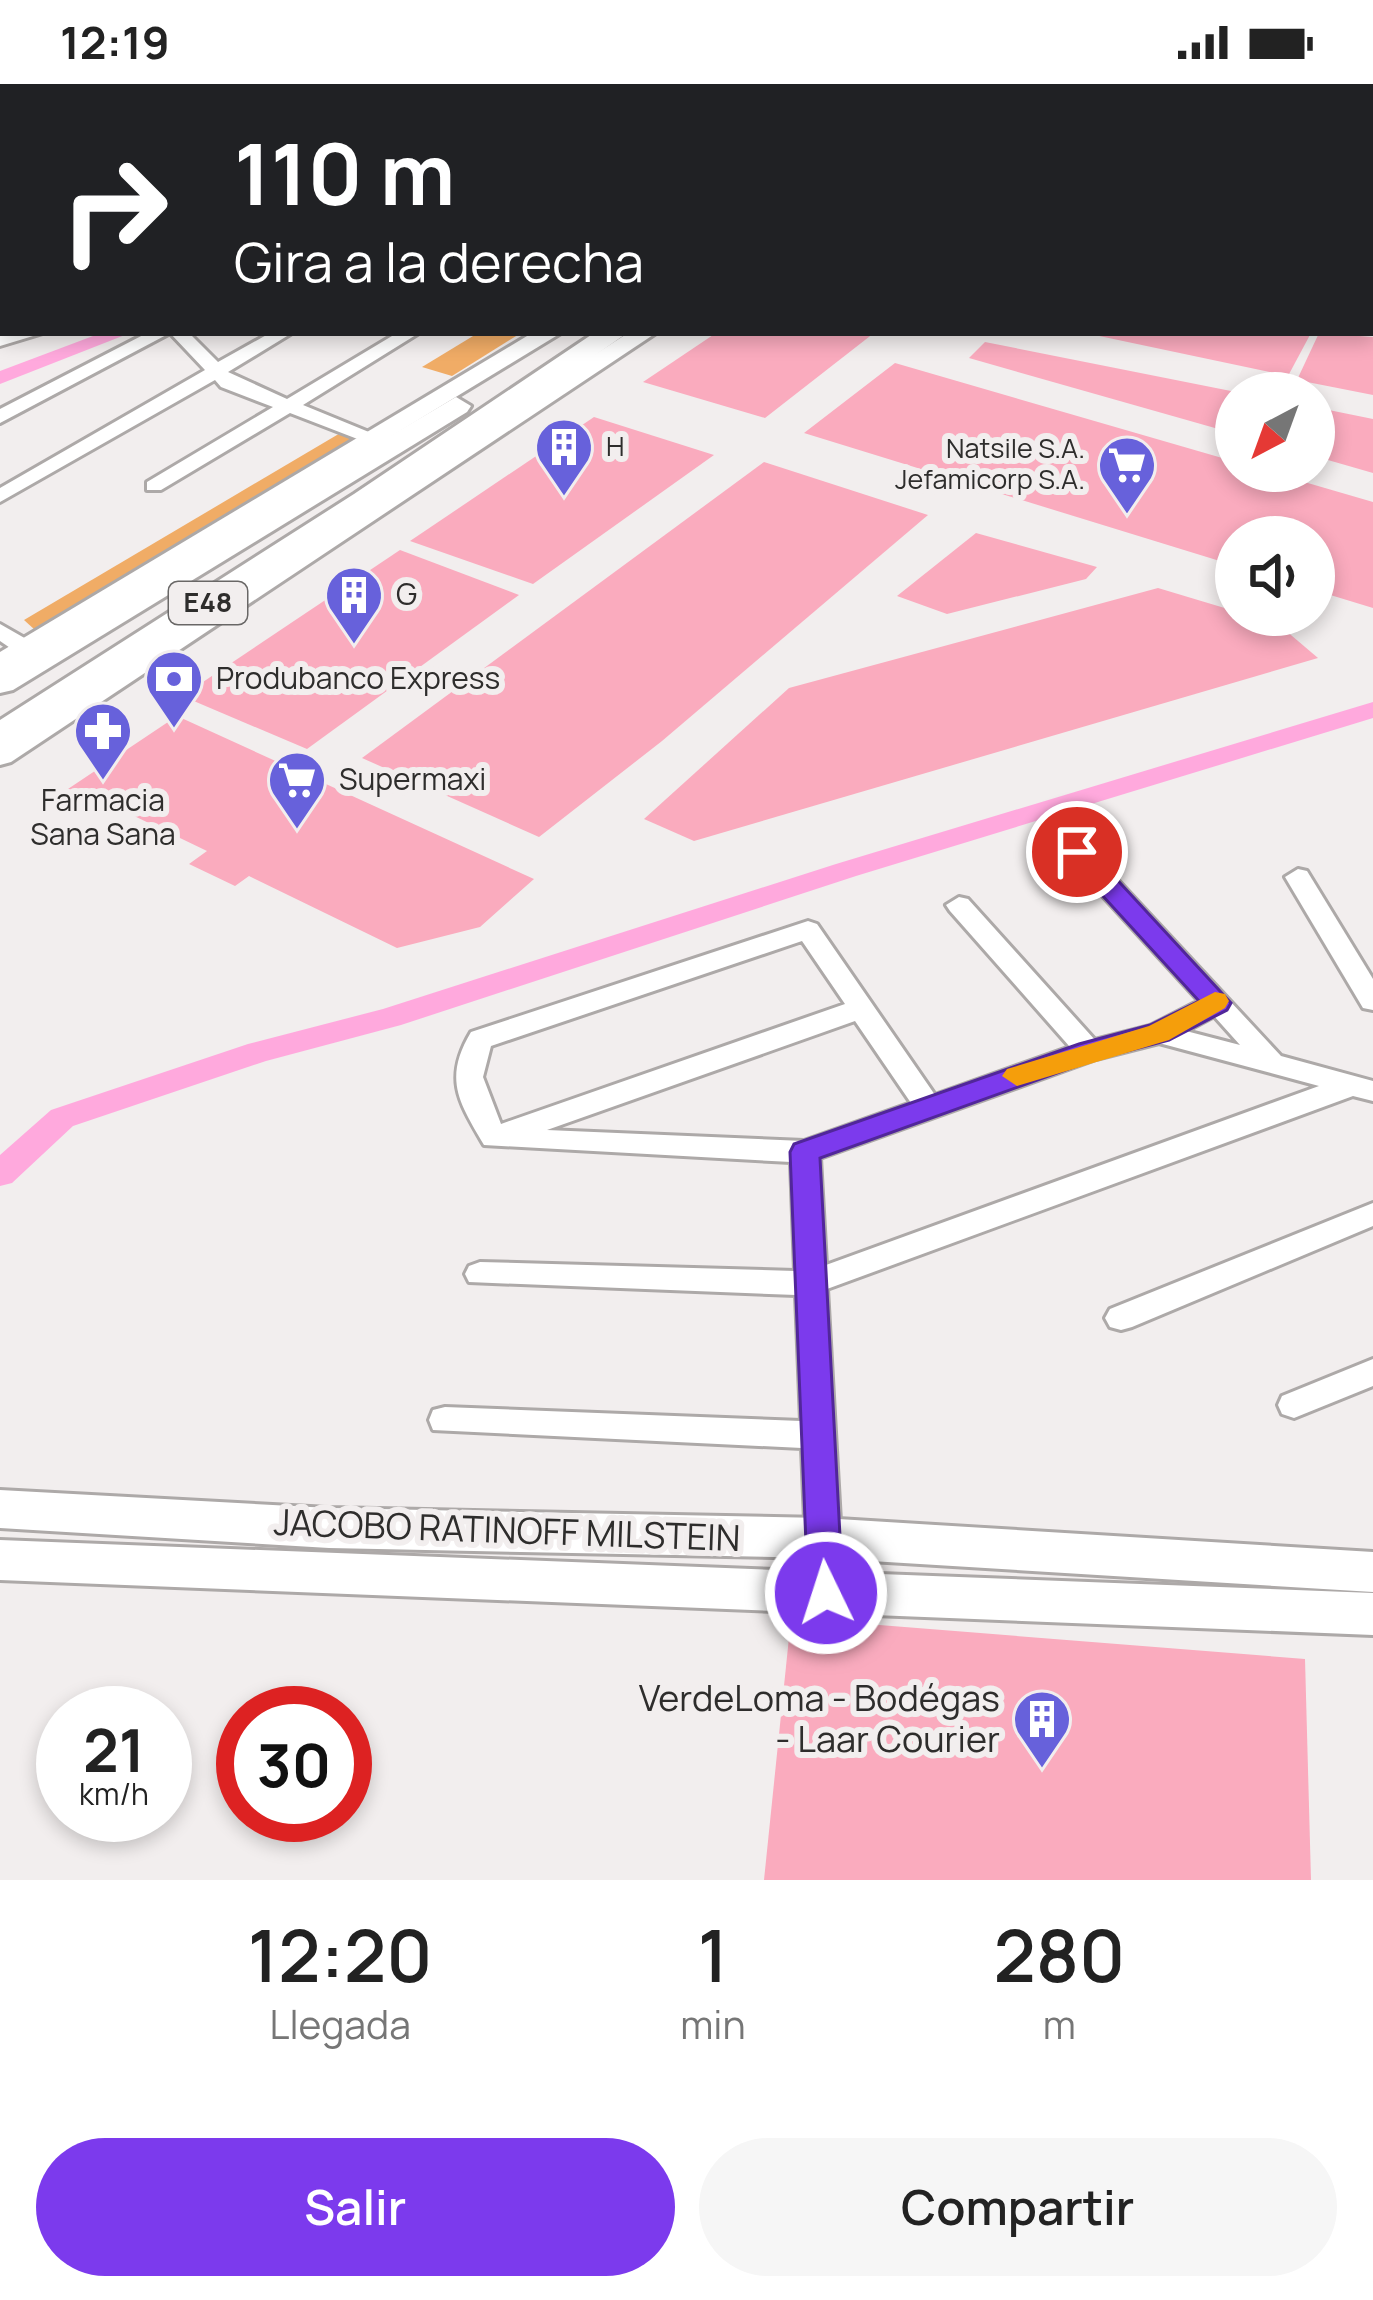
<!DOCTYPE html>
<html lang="es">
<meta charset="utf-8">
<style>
:root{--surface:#fff;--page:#f6f6f6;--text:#222;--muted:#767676;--accent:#7c3aed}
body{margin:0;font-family:Manrope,sans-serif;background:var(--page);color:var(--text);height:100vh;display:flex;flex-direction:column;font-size:45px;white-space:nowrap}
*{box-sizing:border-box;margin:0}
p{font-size:39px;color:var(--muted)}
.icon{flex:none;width:66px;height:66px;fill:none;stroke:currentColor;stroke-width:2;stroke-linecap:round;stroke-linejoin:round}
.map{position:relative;height:1796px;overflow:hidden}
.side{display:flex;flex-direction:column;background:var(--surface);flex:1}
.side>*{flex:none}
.hud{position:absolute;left:0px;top:0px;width:1374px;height:252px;box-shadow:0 6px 18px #0003;background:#202124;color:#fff;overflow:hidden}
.needle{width:78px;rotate:221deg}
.controls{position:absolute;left:1215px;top:288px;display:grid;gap:24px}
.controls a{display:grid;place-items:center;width:120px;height:120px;border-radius:50%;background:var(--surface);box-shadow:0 6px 18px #0003;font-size:60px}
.speed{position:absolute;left:36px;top:1602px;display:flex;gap:24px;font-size:60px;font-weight:700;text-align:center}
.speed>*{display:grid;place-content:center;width:156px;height:156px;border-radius:50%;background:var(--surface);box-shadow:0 6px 18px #0003;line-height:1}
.speed small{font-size:30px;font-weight:400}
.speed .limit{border:18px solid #d22;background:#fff;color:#111}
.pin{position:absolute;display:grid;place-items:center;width:102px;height:102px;color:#fff;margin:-51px;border:6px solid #fff;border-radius:50%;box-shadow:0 3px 12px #0007}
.me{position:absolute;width:132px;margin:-66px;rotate:356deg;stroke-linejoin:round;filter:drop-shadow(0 0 9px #0008)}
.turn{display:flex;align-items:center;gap:42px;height:252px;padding:0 36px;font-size:54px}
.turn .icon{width:156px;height:156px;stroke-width:2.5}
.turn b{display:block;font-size:84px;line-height:102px}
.eta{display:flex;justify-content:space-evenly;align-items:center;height:204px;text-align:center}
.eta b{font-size:72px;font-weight:600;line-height:84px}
.button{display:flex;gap:24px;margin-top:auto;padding:24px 36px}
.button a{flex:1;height:138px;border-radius:72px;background:var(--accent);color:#fff;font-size:48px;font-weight:600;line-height:138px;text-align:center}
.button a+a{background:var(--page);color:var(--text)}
.status{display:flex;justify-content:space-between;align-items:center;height:84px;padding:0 60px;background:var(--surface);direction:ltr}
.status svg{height:33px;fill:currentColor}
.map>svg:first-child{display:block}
.green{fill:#f0ac66}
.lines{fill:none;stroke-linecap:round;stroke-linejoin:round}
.canal{fill:#ffa9dd;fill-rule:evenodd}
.building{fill:#faabbe}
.street-casing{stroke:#ada9a8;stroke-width:6}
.secondary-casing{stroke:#ada9a8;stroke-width:6}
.primary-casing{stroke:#ada9a8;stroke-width:6}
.street{fill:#fff;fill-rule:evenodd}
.secondary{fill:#fff;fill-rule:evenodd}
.primary{fill:#fff;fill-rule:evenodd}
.route{fill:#7c3aed;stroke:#51269a;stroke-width:3}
.slow{fill:#f59e0b}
.labels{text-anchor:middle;stroke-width:12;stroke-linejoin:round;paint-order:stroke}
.far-poi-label{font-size:27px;fill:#2e2d2c;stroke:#f2eeee;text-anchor:start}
.shield{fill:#f2eeee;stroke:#696766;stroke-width:3}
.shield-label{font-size:27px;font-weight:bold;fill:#2e2d2c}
.poi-label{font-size:30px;fill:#2e2d2c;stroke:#f2eeee;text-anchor:start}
.near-street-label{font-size:36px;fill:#2e2d2c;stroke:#f2eeee}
.near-poi-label{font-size:36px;fill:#2e2d2c;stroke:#f2eeee;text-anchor:end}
</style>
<div class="status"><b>12:19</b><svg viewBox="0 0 49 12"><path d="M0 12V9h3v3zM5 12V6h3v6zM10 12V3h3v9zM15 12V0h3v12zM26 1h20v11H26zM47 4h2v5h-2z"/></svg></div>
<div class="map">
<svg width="1373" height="1796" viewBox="0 0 1373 1796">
<rect width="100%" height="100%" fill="#f2eeee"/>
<g class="green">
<polygon points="478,249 521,249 452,292 422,283"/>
<polygon points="342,348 352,352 351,356 35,546 24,536"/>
</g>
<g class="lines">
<g class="canal">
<polygon points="101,249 130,249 0,300 0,287"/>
<polygon points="1373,618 1373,634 856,792 401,941 266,977 73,1042 12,1099 0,1102 0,1071 51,1026 248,960 383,925 836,780"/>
</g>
</g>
<g class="building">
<polygon points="716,249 874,249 765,334 643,298"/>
<polygon points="1085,249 1311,249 1288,292"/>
<polygon points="1319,249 1373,253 1373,311 1297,296"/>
<polygon points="985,258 1236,308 1236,350 969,274"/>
<polygon points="895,279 1236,378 1236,387 1267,387 1373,418 1373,524 1314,506 1314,453 1236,453 1236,482 804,349"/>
<polygon points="1314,323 1373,335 1373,389 1314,372"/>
<polygon points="594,333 714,371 533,500 410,457"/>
<polygon points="764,378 928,431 662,657 539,753 362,674"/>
<polygon points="976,449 1097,483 1086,495 947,530 897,512"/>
<polygon points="400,466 519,511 307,665 182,612"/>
<polygon points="1158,504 1278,540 1318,574 694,757 644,735 789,604"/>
<polygon points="177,632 534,795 480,843 397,864 249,792 235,802 189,780 207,767 103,717 89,726 59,711"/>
<polygon points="791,1534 1305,1575 1311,1796 764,1796"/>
</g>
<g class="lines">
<defs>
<g id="street">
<polygon points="555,0 579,0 581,3 557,3"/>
<polygon points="826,0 850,0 852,3 828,3"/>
<polygon points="0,58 3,59 3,71 0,70"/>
<polygon points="3,119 3,129 0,130 0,120"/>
<polygon points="3,163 3,173 0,174 0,164"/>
<rect x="0" y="207" width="3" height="10"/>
<polygon points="11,249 43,249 0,262 0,252"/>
<polygon points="147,249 189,249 218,278 270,249 292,249 228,288 287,315 397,249 419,249 303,321 403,362 386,366 290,329 161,406 147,406 147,398 273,323 221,303 215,296 0,418 0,404 205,286 170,249 0,339 0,325"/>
<polygon points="0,540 35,560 35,570 19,570 0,557"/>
<path d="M1077,760l9,2 195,210 92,25v20l-20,-5 -526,193 17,304 -6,11 -12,4 -12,-4 -6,-11 -6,-145 -369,-18 -4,-10 4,-10 12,-3 356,14 -5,-126 -327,-13 -4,-8 4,-8 11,-4 315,9 -4,-109 -307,-17c-25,-43 -41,-66 -13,-113l337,-111 9,3 118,171 135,-48 -120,-136 -4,-6 13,-8 9,2 127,141 55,-14 49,-25 -131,-143 -4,-6zM802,857l43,63 -344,120 -18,-47 8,-31zM1214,932l26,29 -54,-14zM855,937l56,82 -107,38 -257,-11zM1159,959l160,43 -493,179 -6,-107 276,-99z"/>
<polygon points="1298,785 1307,787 1373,895 1373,926 1363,924 1285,793"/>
<polygon points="1373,1119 1373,1142 1132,1243 1121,1246 1110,1243 1105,1234 1110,1225"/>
<polygon points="1373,1275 1373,1302 1294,1334 1282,1330 1278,1321 1282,1312"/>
</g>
<g id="secondary">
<polygon points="246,0 276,0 278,3 248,3"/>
<polygon points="929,0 952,0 927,3"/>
<polygon points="1008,0 1031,0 1006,3"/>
<rect x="1371" y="220" width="2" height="14"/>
<polygon points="532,249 561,249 0,590 0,568"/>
<polygon points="628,249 656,249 11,678 0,681 0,657"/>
<polygon points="0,1406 329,1424 822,1434 1373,1468 1373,1508 822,1474 329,1464 0,1444"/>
<polygon points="0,1456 1373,1509 1373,1551 0,1496"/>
</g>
<g id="primary">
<polygon points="594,249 627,249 376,424 13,660 0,663 0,636 354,410"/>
<polygon points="456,313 471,322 467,328 13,606 0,609 0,583"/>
</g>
</defs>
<use href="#street" class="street-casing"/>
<use href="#secondary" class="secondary-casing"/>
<use href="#primary" class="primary-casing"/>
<use href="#street" class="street"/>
<use href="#secondary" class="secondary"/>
<use href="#primary" class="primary"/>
</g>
<polygon class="route" points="1077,760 1086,762 1231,919 1227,926 1169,956 1096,975 820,1074 843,1509 838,1520 826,1524 813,1520 808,1509 790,1068 794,1060 1079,960 1150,941 1199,917 1068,774 1065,768 1068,762"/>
<polygon class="slow" points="1215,908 1225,910 1229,917 1225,924 1169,956 1017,1002 1002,992 1007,985 1149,942"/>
<defs>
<symbol id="building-pin" viewBox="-11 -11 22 30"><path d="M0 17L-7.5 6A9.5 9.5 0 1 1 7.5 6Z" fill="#6761db" stroke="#f2eeee"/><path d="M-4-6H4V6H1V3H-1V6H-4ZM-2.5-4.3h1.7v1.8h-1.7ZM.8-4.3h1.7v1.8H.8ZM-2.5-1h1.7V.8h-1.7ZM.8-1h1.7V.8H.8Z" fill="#fff"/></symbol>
<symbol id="supermarket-pin" viewBox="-11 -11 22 30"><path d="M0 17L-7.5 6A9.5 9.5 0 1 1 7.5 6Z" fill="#6761db" stroke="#f2eeee"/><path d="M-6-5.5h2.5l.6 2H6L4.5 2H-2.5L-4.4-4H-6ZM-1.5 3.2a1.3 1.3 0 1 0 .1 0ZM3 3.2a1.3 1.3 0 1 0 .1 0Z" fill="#fff"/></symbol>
<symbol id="bank-pin" viewBox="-11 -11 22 30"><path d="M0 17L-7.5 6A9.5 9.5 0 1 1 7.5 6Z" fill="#6761db" stroke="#f2eeee"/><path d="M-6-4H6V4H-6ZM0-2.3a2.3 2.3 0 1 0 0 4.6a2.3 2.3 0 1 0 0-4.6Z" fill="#fff"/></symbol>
<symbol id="pharmacy-pin" viewBox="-11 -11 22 30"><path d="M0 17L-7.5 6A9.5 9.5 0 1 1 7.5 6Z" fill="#6761db" stroke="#f2eeee"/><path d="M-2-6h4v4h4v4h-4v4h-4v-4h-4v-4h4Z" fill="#fff"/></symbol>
</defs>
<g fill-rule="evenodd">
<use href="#building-pin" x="531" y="330" width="66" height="90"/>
<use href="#supermarket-pin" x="1094" y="348" width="66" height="90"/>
<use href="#building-pin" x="321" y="478" width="66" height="90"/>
<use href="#bank-pin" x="141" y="562" width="66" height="90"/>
<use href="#pharmacy-pin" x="70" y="614" width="66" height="90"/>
<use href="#supermarket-pin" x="264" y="663" width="66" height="90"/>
<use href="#building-pin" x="1009" y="1602" width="66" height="90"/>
</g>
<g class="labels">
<g class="far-poi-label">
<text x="606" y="372">H</text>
<text x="1085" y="374" text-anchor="end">Natsile S.A.<tspan x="1085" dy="31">Jefamicorp S.A.</tspan></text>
</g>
<rect class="shield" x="169" y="498" width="78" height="42" rx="9"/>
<g class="shield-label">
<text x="208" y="528">E48</text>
</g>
<g class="poi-label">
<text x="396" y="521">G</text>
<text x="216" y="605">Produbanco Express</text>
<text x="339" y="706">Supermaxi</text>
<text x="103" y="727" text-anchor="middle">Farmacia<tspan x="103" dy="34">Sana Sana</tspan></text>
</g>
<g class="near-street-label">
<text transform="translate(507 1446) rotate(2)" y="13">JACOBO RATINOFF MILSTEIN</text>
</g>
<g class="near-poi-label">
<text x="1000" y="1627">VerdeLoma - Bodégas<tspan x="1000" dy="41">- Laar Courier</tspan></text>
</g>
</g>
</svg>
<div class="controls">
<a><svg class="needle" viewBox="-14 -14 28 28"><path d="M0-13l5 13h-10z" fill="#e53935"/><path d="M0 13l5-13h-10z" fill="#767676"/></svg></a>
<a><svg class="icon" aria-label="sound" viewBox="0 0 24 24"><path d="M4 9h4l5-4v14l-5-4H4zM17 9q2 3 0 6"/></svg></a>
</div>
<div class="speed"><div>21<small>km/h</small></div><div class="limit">30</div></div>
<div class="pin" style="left:1077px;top:768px;background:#d93025"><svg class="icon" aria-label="arrive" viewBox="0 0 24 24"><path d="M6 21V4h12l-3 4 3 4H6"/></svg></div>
<svg class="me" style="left:826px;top:1509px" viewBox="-20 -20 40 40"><circle r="17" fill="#7c3aed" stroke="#fff" stroke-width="3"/><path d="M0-11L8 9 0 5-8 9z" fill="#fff"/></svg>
<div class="hud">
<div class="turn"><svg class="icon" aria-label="right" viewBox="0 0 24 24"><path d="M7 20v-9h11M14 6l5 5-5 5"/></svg><div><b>110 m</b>Gira a la derecha</div></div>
</div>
</div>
<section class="side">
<div class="eta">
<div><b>12:20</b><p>Llegada</p></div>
<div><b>1</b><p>min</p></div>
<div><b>280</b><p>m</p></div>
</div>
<div class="button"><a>Salir</a><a>Compartir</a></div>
</section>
